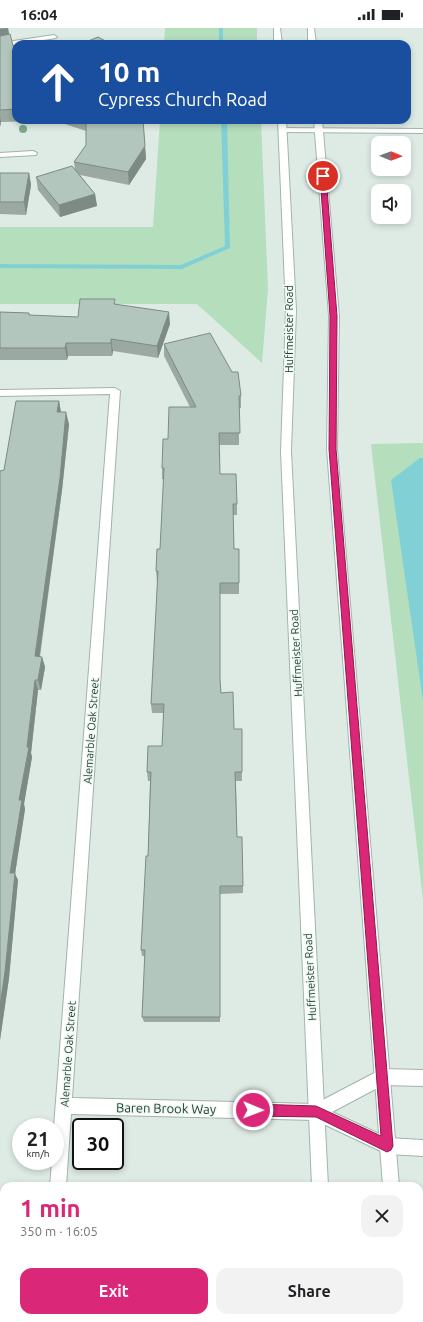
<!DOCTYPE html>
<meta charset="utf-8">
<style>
:root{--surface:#fff;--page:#f2f2f2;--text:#202124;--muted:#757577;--accent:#db2777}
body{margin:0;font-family:Ubuntu,sans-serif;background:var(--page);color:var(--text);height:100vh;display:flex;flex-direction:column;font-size:15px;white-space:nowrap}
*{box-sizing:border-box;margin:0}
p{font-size:13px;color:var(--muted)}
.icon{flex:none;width:22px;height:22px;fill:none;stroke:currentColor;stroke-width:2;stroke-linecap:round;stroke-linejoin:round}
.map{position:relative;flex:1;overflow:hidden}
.drawer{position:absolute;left:0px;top:1154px;width:423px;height:140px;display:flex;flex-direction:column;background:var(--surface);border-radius:12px 12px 0 0;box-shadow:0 2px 6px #0003}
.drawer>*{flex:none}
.banner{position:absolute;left:12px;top:12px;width:399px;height:84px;border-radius:12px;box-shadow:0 2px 6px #0003;background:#1a4fa0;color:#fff;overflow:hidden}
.needle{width:26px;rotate:91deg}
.buttons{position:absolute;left:371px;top:108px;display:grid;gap:8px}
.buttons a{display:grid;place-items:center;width:40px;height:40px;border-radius:8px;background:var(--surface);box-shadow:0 2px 6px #0003;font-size:20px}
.speed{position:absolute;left:12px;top:1090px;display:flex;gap:8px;font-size:20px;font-weight:700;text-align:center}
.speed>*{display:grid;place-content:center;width:52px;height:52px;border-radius:50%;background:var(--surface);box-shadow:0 2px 6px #0003;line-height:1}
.speed small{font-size:10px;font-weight:400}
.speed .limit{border:2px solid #111;border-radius:6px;background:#fff;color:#111}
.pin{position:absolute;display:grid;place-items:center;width:34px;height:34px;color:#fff;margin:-17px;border:2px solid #fff;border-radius:50%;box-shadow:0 1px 4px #0007}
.me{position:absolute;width:44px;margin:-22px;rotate:91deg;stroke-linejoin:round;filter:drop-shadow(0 0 3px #0008)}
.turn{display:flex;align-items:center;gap:14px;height:84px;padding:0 20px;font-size:18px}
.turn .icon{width:52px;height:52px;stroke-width:2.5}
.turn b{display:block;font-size:28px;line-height:34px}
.round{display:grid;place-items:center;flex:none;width:42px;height:42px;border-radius:12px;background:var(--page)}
.headline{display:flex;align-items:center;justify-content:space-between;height:68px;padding:0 20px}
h1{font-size:24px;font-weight:700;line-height:30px;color:var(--accent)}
.primary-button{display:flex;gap:8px;margin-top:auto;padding:8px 20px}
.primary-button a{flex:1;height:46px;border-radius:12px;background:var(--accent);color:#fff;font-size:16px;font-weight:700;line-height:46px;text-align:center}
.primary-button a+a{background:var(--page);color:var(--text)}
.status{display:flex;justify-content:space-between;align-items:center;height:28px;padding:0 20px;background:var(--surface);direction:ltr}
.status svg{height:11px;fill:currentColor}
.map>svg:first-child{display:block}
.green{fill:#b5debc}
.water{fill:#81d0d5}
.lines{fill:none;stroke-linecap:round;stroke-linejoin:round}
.stream{fill:#81d0d5;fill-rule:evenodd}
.street-casing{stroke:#a1b3ab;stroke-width:2}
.secondary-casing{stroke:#9cb8ab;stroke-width:2}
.street{fill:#fff;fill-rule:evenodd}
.secondary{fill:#fff;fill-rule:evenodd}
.tree{fill:#79ab88}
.wall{fill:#9aaaa3}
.shaded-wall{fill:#7d8b84}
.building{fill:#b3c6bd;stroke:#7d8b84}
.route{fill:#db2777;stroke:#8e194d}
.labels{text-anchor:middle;stroke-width:3;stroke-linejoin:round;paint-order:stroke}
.street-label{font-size:11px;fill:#1e3c31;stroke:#eff8f2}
.near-street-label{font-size:13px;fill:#1e3c31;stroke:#eff8f2}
</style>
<div class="status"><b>16:04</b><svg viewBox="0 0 49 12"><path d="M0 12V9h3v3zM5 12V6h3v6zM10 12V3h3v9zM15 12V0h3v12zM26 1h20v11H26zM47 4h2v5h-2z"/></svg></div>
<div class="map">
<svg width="423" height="1294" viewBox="0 0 423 1294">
<rect width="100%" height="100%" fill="#deebe4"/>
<g class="green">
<polygon points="165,0 257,0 257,16 164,16"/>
<polygon points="160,92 261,92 268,261 262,335 197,276 0,276 0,199 153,199"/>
<polygon points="423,415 423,872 371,416"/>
</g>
<polygon class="water" points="420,430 423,430 423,673 391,452"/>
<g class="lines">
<g class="stream">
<rect x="219" y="0" width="4" height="16"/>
<polygon points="221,92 227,92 230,220 182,241 0,240 0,236 181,237 225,218"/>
</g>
<defs>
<g id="street">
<polygon points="54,7 57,9 56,10 0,19 0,15"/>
<polygon points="279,100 423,101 423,105 282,104 279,104"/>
<polygon points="33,123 37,125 36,127 0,129 0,125"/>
<polygon points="115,360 120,363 72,1070 315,1076 382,1041 423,1042 423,1058 383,1057 332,1084 388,1110 423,1112 423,1128 387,1126 315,1092 71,1086 66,1158 50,1158 52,1133 55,1133 54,1099 110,366 0,368 0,362"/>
<rect x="40" y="1290" width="18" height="4"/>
</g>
<g id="secondary">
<polygon points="274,0 280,0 282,16 274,16"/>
<polygon points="308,0 314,0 316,16 308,16"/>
<polygon points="278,92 286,92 296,282 291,423 328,1158 312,1158 281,423 286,282"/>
<polygon points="314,92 322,92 339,288 337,421 399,1158 383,1158 327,421 329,288"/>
<rect x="317" y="1290" width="18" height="4"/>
<rect x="396" y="1290" width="18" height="4"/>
</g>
</defs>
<use href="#street" class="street-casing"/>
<use href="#secondary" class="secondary-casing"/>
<use href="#street" class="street"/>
<use href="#secondary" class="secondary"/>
</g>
<circle class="tree" cx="23" cy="101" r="4"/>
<g class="wall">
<polygon points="0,0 8,0 9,7 14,21 16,21 16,92 143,92 146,131 129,157 80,147 95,166 97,178 60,189 38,162 36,149 75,142 74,134 86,117 86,103 56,93 1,94 0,99"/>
<polygon points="0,145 29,145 31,157 26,187 0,186"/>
<polygon points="116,277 170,296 158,330 113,323 112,328 68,328 67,332 0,332 0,284 29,285 30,288 78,289"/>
<polygon points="164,316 241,368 241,380 239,380 239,417 219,417 220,446 237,476 237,487 233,487 234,521 239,555 239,566 220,566 220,652 221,665 234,701 242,744 242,753 236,753 237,809 243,858 243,865 220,866 220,994 144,994 142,989 145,928 142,928 141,922 148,828 150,753 148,753 147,744 162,718 164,685 152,685 151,676 158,554 157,554 156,543 160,521 164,451 162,451 162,440 168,411 190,379 164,328"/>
<polygon points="59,373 61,384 69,396 62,462 40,629 42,629 45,639 41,662 38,662 31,725 32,729 24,776 25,781 15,846 18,852 9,950 0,1012 0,443 4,442"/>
</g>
<g class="shaded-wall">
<polygon points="8,0 10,12 0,14 0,1"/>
<polygon points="0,88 1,94 0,99"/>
<polygon points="145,118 146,131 129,157 128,144"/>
<polygon points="29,145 31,157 26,187 24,174"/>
<polygon points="95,166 97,178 60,189 59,177"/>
<polygon points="169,284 170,296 158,330 157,318"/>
<polygon points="111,311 113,323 112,328 111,315"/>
<polygon points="66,315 68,328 67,332 65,320"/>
<polygon points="59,373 61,385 57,384"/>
<polygon points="66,384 69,396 62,462 38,639 35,628"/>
<polygon points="42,629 45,639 41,662 38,652"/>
<polygon points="35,652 38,662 31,725 32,729 24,776 25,781 15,846 18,852 9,950 0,1012 0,978 10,845 19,772 27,719"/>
</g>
<g class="building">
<polygon points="10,6 14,21 16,21 16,81 0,82 0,8"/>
<polygon points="98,9 111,16 81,16"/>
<polygon points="86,92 143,92 145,118 128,144 74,134 86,117"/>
<polygon points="72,138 95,166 59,177 36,149"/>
<polygon points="0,145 29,145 24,174 0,174"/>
<polygon points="80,271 115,271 114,276 169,284 157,318 111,311 111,315 66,315 65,320 0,320 0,284 29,285 29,287 78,289"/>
<polygon points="210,305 232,344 238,344 241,368 239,368 240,405 219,405 220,446 236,446 237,476 233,476 234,521 239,521 239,555 220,555 220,652 221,665 233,664 234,701 242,701 242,744 235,744 237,809 242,809 243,858 220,858 220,989 142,989 145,922 141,922 146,828 148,828 151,744 147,744 148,718 162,718 164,676 151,676 158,543 156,543 157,521 160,521 164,440 162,440 163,411 168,411 169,379 196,379 164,316"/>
<polygon points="16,373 59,373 57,384 66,384 60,450 35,628 42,629 38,652 35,652 27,719 29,719 19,772 22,772 10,845 15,845 5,944 0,978 0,443 4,442"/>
<polygon points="126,1290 219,1290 220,1294 126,1294"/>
</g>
<polygon class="route" points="323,147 326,148 337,288 336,421 393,1118 391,1122 387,1124 316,1089 253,1088 249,1086 247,1082 249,1078 253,1076 316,1078 381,1108 329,421 330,288 320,148"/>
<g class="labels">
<g class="street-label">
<text transform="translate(289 301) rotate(-90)" y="4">Huffmeister Road</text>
<text transform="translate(296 625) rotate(-93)" y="4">Huffmeister Road</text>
<text transform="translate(91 703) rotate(-86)" y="4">Alemarble Oak Street</text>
<text transform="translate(310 949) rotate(-93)" y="4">Huffmeister Road</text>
<text transform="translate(68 1026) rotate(-86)" y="4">Alemarble Oak Street</text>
</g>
<g class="near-street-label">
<text transform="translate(166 1080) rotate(1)" y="5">Baren Brook Way</text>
</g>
</g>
</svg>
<div class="buttons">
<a><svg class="needle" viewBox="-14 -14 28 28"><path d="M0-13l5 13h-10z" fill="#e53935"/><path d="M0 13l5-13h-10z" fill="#757577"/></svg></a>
<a><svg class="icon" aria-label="sound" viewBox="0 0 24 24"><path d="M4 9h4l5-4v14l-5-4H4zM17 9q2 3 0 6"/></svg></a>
</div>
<div class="speed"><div>21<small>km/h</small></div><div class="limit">30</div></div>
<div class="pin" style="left:323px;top:148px;background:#d93025"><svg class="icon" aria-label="arrive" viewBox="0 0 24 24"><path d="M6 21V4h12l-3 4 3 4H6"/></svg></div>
<svg class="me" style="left:253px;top:1082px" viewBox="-20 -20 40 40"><circle r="17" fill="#db2777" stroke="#fff" stroke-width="3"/><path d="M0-11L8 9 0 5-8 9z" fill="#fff"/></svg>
<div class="banner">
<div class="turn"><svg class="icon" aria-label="ahead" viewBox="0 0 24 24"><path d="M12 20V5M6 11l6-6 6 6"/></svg><div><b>10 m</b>Cypress Church Road</div></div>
</div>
<section class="drawer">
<div class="headline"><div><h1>1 min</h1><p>350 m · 16:05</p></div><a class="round"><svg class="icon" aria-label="close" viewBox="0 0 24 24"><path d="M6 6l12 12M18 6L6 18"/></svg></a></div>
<div class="primary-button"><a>Exit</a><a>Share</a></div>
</section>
</div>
